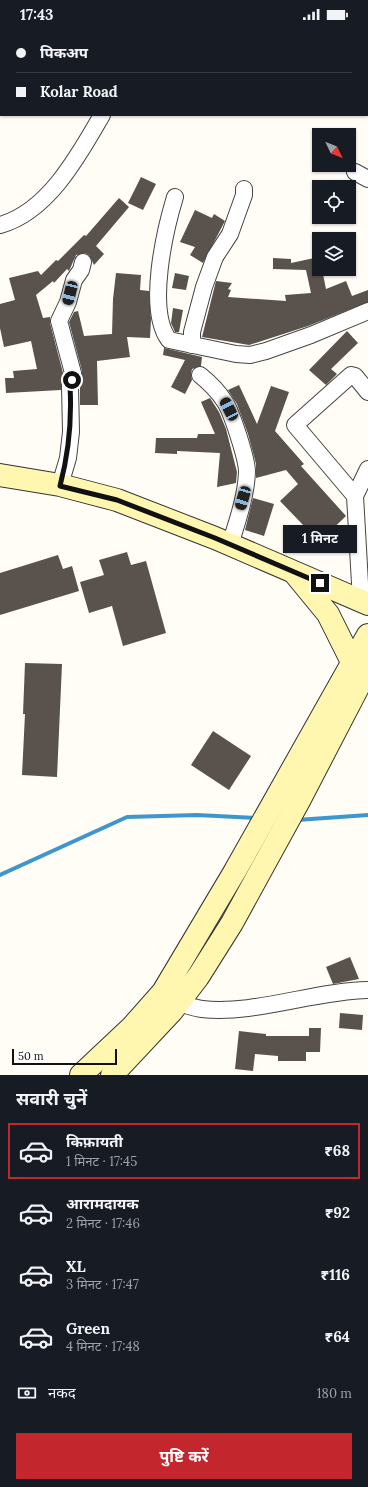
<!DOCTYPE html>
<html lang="hi">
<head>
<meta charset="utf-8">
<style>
	:root { --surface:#171b24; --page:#242831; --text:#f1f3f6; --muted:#9ea1a6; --line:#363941; --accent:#c4262e }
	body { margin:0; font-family:Lora,"Noto Sans Devanagari",serif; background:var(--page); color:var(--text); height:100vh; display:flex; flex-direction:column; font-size:15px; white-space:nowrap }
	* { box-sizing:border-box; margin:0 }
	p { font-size:13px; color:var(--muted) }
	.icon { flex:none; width:22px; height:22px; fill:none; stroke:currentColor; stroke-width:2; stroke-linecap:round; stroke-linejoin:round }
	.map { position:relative; height:1047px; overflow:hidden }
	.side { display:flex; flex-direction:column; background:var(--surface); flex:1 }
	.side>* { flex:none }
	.hud { position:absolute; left:0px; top:0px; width:368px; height:88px; box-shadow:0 1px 3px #0004; display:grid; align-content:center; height:88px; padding:0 16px; background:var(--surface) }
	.needle { width:26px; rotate:133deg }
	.buttons { position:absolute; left:312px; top:100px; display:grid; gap:8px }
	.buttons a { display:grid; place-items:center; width:44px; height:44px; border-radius:0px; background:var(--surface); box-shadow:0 1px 3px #0004; font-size:20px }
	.scale { position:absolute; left:12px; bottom:10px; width:105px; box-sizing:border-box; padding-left:4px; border:2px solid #111; border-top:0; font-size:11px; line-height:14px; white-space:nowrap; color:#111; -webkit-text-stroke:3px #fff; paint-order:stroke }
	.end { position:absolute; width:18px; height:18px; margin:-9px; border:5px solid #111; background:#fff; box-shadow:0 0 0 2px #fff }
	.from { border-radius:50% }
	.bubble { position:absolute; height:28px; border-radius:0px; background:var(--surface); box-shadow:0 1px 3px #0004; font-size:13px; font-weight:700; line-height:28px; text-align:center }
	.car { position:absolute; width:12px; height:24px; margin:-12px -6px; border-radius:5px; box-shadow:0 0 3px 1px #0007; background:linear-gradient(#222 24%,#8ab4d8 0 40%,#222 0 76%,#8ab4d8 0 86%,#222 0) }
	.hud b { display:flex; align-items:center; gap:14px; height:38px; font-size:15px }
	.hud b+b { border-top:1px solid var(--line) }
	.hud i { width:10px; height:10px; background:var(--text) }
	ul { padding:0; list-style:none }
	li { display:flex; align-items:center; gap:12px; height:56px; margin:0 8px 6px; padding:0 8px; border:2px solid transparent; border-radius:0px }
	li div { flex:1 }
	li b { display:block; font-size:15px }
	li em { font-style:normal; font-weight:700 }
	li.selected { border-color:var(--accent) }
	li>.icon { width:36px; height:36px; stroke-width:1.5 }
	h2 { padding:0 16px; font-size:18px; line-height:48px }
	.pay { display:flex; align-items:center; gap:10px; height:44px; padding:0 16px; font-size:15px }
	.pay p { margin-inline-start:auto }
	.action { display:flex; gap:8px; margin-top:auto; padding:8px 16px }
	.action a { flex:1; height:46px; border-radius:0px; background:var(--accent); color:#fff; font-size:16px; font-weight:700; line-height:46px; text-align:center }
	.status { display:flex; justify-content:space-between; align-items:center; height:28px; padding:0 20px; background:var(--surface); direction:ltr }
	.status svg { height:11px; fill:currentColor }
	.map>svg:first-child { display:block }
</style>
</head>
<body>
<div class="status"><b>17:43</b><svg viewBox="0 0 49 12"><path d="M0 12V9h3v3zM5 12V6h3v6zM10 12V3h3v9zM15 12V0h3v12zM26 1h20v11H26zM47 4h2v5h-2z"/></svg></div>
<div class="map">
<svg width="368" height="1047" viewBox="0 0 368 1047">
	<rect width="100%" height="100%" fill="#fffdf5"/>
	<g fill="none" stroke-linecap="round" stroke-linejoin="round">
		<!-- stream -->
		<g stroke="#3f96cf" stroke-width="4">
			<path d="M297,792l71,-5"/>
			<path d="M0,847l127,-58 70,-2 61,3"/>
		</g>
	</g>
	<!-- building -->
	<g fill="#5a524d">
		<path d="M141,149l15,7 -13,26 -15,-7z"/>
		<path d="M119,170l10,9 -33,39 8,8 -10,11 -5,-10 -4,-2 -9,2 -7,16 -2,-2 -13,14 -1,-2 -17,14 7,23 7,-1v6l13,50 -2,17 -55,3 -1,-15h9l-1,-7 24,-2 -6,-28 -27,6 -4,-19v-24l15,-4 -6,-22 29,-7 3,4 15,-15 2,1 26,-26 2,1z"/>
		<path d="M195,182l17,8 2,-4 11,7 -22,42 -13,-8 5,-8 -15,-5z"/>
		<path d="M319,229v12h3l4,20 20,-8 6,15 16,-6v12l-60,24 -59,19 -47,-8 14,-56 16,2 -4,6 3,1 -3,7 58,4 -1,-6 26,-2 -5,-23 -33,-1v-11l18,1v4z"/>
		<path d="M116,245l25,2 -1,15 9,1 2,29 -1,18 -23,-1 3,20 -33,4 1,44h-18v-18l2,-16 -13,-49 5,-10 4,-1 6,25 28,-2 1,-35z"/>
		<path d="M175,245l14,3 -3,14 -14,-2z"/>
		<path d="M173,280l10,2 -4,22h-4l-4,-9z"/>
		<path d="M347,303l11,12 -27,26 6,5 -11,11 -17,-15z"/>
		<path d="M164,320l38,9 -1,9 -9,3 -1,5 1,6 -7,14 -14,-7 14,-27 -22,-5z"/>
		<path d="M239,357l18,39 14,-38 18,6 -14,39 29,33 -3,2 45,50 -25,24 -14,-15 -2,2 -25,-26 18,-17 -12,-14 -30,8v-14l-8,-30 -11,-30 -9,-14z"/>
		<path d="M210,370l9,14 7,17 11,43 -1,11 -19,4 3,-34 -43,-2v3l-22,-1 1,-15h41l1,-4h17l-14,-32z"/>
		<path d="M253,470l21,6 -10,32 -19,-6z"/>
		<path d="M127,524l4,13 15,-4 20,72 -43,13 -11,-40 -23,7 -9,-31 24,-7 -5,-15z"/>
		<path d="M58,527l5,14 9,-3 7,25 -79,24v-42z"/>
		<path d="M25,635l37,1 -5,113 -35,-2 3,-61h-2z"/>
		<path d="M213,703l38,25 -22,34 -38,-25z"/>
		<path d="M350,929l9,22 -26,5 -7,-17z"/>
		<path d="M340,985l23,2 -1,15 -23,-2z"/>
		<path d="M309,1000h12l-1,24h-14v9h-28v-5l-23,-2 -2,17 -18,-2 4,-38 27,3v2h43z"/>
	</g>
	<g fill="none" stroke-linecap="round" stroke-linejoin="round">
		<!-- minor casing -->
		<g stroke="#444" stroke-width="18">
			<g id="minor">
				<path d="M175,0v1"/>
				<path d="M150,1v-1"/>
				<path d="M367,6h1"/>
				<path d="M355,144l13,7"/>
				<path d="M175,169c-10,33 -29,113 -6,143l67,14 14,1 16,-4 45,-16 57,-24"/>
				<path d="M0,197c48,-13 79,-70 102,-110"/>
				<path d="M192,317v-13l12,-45 11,-30 15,-23 14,-39v-6"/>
				<path d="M200,347c10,8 18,16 25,27 7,11 22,57 22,70 -1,25 -10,50 -17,73"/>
				<path d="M60,457l8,-27 3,-26 -1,-46 3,-13 -14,-52 9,-19 6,-22 7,-10 2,-8"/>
				<path d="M355,468l-60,-71 56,-50 4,1 13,16"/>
				<path d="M361,573l-6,-105 13,-27"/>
				<path d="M178,975c8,2 16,5 24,6 52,6 112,-18 166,-19"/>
			</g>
		</g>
		<!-- secondary casing -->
		<g stroke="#333" stroke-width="24">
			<g id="secondary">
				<path d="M0,447l60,10 57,15 98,38 153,66"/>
				<path d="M296,547l32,39 24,48"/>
				<path d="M81,1047l51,-48 31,-35 72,-121 133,-236"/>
				<path d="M112,1047l60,-64 26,-34 34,-54 68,-124 68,-131"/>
			</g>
		</g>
		<!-- minor -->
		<use href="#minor" stroke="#fff" stroke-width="16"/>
		<!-- secondary -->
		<use href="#secondary" stroke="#fff6b0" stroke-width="22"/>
	</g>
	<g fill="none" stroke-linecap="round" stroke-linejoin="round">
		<!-- route -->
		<path stroke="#111" stroke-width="5" d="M72,352l-2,6c2,35 -1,66 -10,100l57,14 98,38 105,45"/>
	</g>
</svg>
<div class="buttons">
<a><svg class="needle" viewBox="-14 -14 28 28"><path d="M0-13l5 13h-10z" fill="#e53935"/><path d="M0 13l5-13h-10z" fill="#9ea1a6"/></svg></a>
<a><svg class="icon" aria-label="locate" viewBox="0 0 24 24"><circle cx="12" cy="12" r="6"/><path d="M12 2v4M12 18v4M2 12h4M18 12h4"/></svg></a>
<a><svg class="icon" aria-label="layers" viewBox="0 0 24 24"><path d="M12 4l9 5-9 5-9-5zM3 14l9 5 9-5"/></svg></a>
</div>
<div class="scale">50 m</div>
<i class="end from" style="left:72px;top:352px"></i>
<i class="end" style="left:320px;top:555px"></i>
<div class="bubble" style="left:283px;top:497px;width:74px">1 मिनट</div>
<i class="car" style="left:70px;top:265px;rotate:194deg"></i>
<i class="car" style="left:229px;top:381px;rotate:333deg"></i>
<i class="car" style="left:243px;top:470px;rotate:196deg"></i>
<div class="hud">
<b><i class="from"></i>पिकअप</b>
<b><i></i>Kolar Road</b>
</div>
</div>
<section class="side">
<h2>सवारी चुनें</h2>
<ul>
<li class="selected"><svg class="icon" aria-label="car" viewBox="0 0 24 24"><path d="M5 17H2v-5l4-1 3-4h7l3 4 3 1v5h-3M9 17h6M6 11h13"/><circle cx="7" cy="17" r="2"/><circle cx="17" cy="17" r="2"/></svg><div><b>किफ़ायती</b><p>1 मिनट · 17:45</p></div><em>₹68</em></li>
<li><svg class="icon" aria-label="car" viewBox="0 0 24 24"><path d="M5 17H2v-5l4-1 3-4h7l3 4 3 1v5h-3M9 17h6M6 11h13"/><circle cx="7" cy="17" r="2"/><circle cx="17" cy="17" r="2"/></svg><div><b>आरामदायक</b><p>2 मिनट · 17:46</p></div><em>₹92</em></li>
<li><svg class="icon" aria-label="car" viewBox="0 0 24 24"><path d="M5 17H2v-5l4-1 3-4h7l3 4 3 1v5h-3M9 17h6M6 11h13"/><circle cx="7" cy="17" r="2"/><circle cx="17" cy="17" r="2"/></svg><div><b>XL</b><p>3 मिनट · 17:47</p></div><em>₹116</em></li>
<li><svg class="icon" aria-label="car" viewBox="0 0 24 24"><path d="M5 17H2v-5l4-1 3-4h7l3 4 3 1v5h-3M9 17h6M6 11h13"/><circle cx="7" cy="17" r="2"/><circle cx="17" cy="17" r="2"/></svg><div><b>Green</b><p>4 मिनट · 17:48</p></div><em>₹64</em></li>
</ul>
<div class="pay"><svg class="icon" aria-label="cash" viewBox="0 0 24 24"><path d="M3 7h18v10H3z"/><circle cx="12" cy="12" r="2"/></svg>नकद<p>180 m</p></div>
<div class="action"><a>पुष्टि करें</a></div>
</section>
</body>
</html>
